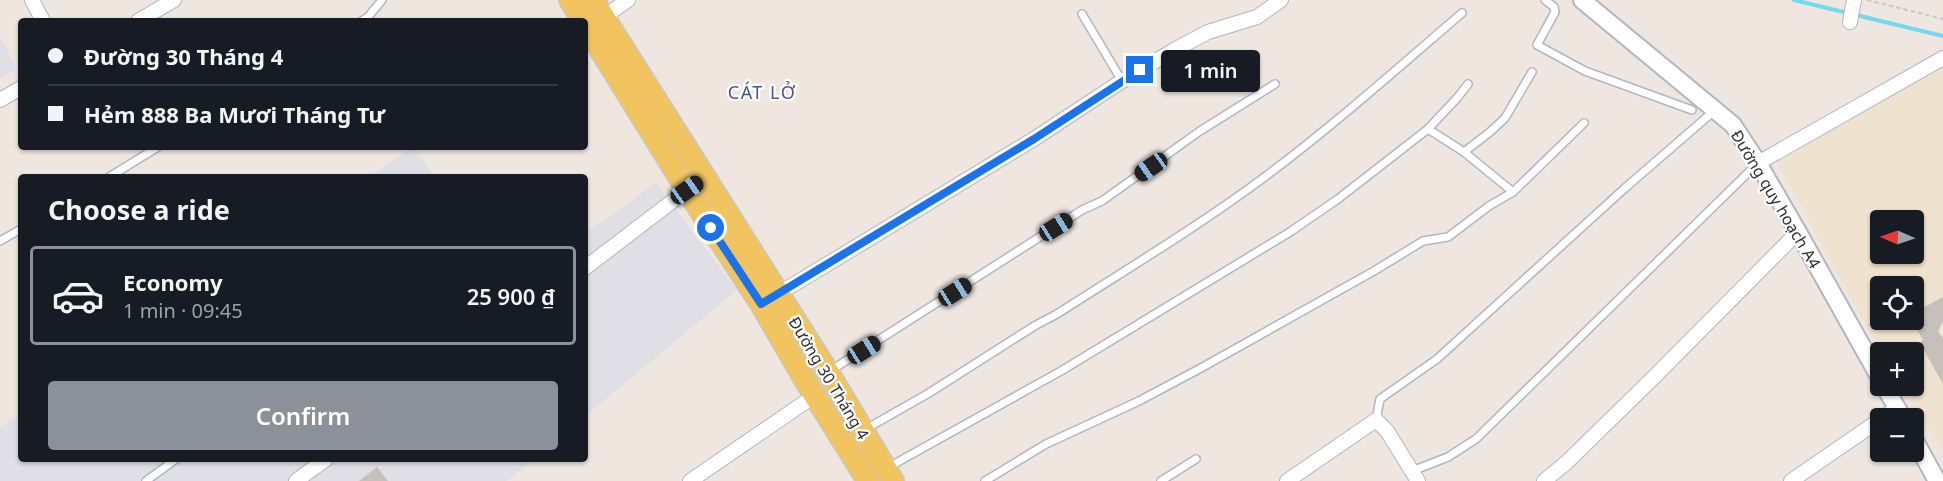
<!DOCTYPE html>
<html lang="en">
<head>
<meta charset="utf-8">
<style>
	:root { --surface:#171b24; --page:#242831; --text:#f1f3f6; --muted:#9ea1a6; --line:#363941; --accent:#8c9099 }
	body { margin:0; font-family:"Noto Sans",sans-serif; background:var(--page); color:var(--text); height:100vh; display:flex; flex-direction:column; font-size:22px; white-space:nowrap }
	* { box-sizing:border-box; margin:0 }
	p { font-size:20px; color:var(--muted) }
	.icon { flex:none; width:33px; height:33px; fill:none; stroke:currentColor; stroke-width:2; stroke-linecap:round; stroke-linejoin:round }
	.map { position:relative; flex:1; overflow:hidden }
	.panel { position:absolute; left:18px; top:174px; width:570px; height:288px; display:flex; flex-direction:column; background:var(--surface); border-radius:6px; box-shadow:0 2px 4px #0004 }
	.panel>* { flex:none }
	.guide { position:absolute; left:18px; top:18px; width:570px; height:132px; border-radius:6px; box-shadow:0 2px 4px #0004; display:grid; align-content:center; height:132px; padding:0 30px; background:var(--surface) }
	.needle { width:39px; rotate:272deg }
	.fabs { position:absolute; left:1870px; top:210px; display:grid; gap:12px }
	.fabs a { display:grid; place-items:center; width:54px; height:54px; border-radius:6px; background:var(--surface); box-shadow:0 2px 4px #0004; font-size:30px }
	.end { position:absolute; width:27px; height:27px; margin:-14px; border:8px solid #1a73e8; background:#fff; box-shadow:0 0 0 3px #fff }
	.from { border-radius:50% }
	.bubble { position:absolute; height:42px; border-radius:6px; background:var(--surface); box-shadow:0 2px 4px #0004; font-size:20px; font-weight:600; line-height:42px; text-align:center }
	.car { position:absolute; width:18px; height:36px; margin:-18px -9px; border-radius:8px; box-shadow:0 0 4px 2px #0007; background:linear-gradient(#222 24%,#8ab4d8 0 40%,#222 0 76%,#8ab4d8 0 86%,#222 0) }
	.guide b { display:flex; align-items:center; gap:21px; height:57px; font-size:22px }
	.guide b+b { border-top:2px solid var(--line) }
	.guide i { width:15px; height:15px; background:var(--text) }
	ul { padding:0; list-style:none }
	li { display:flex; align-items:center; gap:18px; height:99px; margin:0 12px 9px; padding:0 18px; border:3px solid transparent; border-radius:6px }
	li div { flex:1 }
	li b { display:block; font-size:22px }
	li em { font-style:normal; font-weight:600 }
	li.current { border-color:var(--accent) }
	li>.icon { width:54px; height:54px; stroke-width:1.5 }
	h2 { padding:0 30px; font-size:27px; line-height:72px }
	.cta { display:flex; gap:12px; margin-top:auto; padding:12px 30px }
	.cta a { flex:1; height:69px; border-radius:6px; background:var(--accent); color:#fff; font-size:24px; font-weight:600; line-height:69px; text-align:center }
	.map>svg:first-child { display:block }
</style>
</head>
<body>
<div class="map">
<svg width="1943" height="481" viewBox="0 0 1943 481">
	<rect width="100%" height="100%" fill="#eee6df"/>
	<!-- industrial -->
	<g fill="#e0dfe6">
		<path d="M0,36l17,33 -17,10z"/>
		<path d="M413,147h2l19,30h-65z"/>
		<path d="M656,183l81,107 -152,126v-182z"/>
		<path d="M21,413v46h512l-26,22h-507v-54z"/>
	</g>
	<!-- education -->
	<path fill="#efe2ce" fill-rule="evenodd" d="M1943,68v383l-40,-65h11v-34h-31l-22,-35 -86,-159zM1881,220h33v34h-33zM1881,286h33v34h-33z"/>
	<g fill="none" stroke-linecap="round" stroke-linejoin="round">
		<!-- stream -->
		<path stroke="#71d9f0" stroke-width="4" d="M1794,0l149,36"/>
	</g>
	<!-- building -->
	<g fill="#c6c0bb">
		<path d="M1943,297v24l-5,10 5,8v45l-23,-41 3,-3 -8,-14 6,-17z"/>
		<path d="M377,467l11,14h-29z"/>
	</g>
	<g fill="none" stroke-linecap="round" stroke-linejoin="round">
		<!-- service casing -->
		<g stroke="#b2b6c0" stroke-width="10">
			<g id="service">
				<path d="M1545,0l9,7 1,5 -18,33 48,26 107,39"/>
				<path d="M1082,14l40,67"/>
				<path d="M362,21l6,-4 14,-17"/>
				<path d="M1428,129l36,23 49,40"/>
				<path d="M1464,152l26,-20 15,-14 27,-46"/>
				<path d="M109,177l49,-30"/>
				<path d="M0,241l21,-12"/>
				<path d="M830,371l252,-161 20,-9 98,-70 75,-47"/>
				<path d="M1376,420l4,-21 57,-40 188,-171 89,-77"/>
				<path d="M864,430l65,-37 107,-68 21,-11c70,-45 142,-88 209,-138 68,-51 132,-108 196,-163"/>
				<path d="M887,468l174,-97 229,-139 48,-33 90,-70 30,-32 10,-13"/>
				<path d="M1412,471l36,-14 28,-18 281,-275"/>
				<path d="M146,481l30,-22"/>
				<path d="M985,481l61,-37 93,-43 62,-33 173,-97 49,-30 25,-4 41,-31 24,-14 71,-69"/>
				<path d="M1161,481l35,-22"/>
			</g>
		</g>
		<!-- minor casing -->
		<g stroke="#b2b6c0" stroke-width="16">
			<g id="minor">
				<path d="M32,0l11,21"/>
				<path d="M604,17l24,-17"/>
				<path d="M138,21l36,-21"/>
				<path d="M1850,22l4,-22"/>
				<path d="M0,100l21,-12"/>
				<path d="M1758,163l185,-105"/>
				<path d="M585,268l102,-78"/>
				<path d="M773,297l261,-158 88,-58 54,-32 32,-17 49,-15 24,-17"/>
				<path d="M296,481l30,-22"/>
				<path d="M690,481l124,-85"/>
				<path d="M1287,481l89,-61 11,11 31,50"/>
				<path d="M1544,481l22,-18 87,-85 145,-146"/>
				<path d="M1791,481l106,-73"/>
			</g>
		</g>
		<!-- tertiary casing -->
		<g stroke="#b2b6c0" stroke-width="20">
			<g id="tertiary">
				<path d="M1582,0l151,125 25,38 40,69 83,148"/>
				<path d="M1884,386l19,32"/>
				<path d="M1914,439l23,42"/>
			</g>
		</g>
		<!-- primary casing -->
		<g stroke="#c8c8c8" stroke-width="24">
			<g id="primary">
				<path d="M570,0l13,21"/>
				<path d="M593,0l235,372 65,109"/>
				<path d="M585,25l102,165 74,114 47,81 60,96"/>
			</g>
		</g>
		<!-- path -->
		<path stroke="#c8c8c8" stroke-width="2" stroke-dasharray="4.5 3" stroke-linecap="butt" d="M1867,0l76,19"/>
		<!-- service -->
		<use href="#service" stroke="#fff" stroke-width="7"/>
		<!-- minor -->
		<use href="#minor" stroke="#fff" stroke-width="14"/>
		<!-- tertiary -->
		<use href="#tertiary" stroke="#fff" stroke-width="16"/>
		<!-- primary -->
		<use href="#primary" stroke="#f2c45f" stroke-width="21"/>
	</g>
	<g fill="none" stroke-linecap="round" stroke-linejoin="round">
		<!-- route -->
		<path stroke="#1a73e8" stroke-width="8" d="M711,228l50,76 273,-165 106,-69"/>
	</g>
	<g text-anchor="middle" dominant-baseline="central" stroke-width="4.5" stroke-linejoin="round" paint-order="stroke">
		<!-- street labels -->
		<g font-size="16" fill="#2c2c2c" stroke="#fff">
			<text transform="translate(1776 199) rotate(59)">Đường quy hoạch A4</text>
			<text transform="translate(829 378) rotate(59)">Đường 30 Tháng 4</text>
		</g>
		<!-- neighbourhood labels -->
		<g font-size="18" letter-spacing="1.5" fill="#4b587e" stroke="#fff">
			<text x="762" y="92">CÁT LỞ</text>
		</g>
	</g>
</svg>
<div class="fabs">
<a><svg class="needle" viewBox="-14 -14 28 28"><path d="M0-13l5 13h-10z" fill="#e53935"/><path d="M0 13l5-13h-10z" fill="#9ea1a6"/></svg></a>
<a><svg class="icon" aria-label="locate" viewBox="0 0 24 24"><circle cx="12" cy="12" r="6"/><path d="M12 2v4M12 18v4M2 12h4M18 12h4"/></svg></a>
<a>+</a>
<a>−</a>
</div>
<i class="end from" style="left:711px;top:228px"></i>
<i class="end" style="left:1140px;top:70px"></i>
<div class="bubble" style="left:1161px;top:50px;width:99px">1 min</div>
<i class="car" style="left:1151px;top:167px;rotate:235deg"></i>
<i class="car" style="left:687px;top:190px;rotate:55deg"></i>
<i class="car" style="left:1056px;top:227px;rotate:58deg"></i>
<i class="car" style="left:955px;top:292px;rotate:58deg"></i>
<i class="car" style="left:864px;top:350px;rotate:58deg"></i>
<div class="guide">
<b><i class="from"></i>Đường 30 Tháng 4</b>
<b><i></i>Hẻm 888 Ba Mươi Tháng Tư</b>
</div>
<section class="panel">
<h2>Choose a ride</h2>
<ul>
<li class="current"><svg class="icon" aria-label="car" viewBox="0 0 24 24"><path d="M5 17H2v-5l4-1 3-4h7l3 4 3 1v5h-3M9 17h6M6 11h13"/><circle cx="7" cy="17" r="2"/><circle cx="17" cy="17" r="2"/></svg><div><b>Economy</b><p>1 min · 09:45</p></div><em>25 900 ₫</em></li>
</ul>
<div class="cta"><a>Confirm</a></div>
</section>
</div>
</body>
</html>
